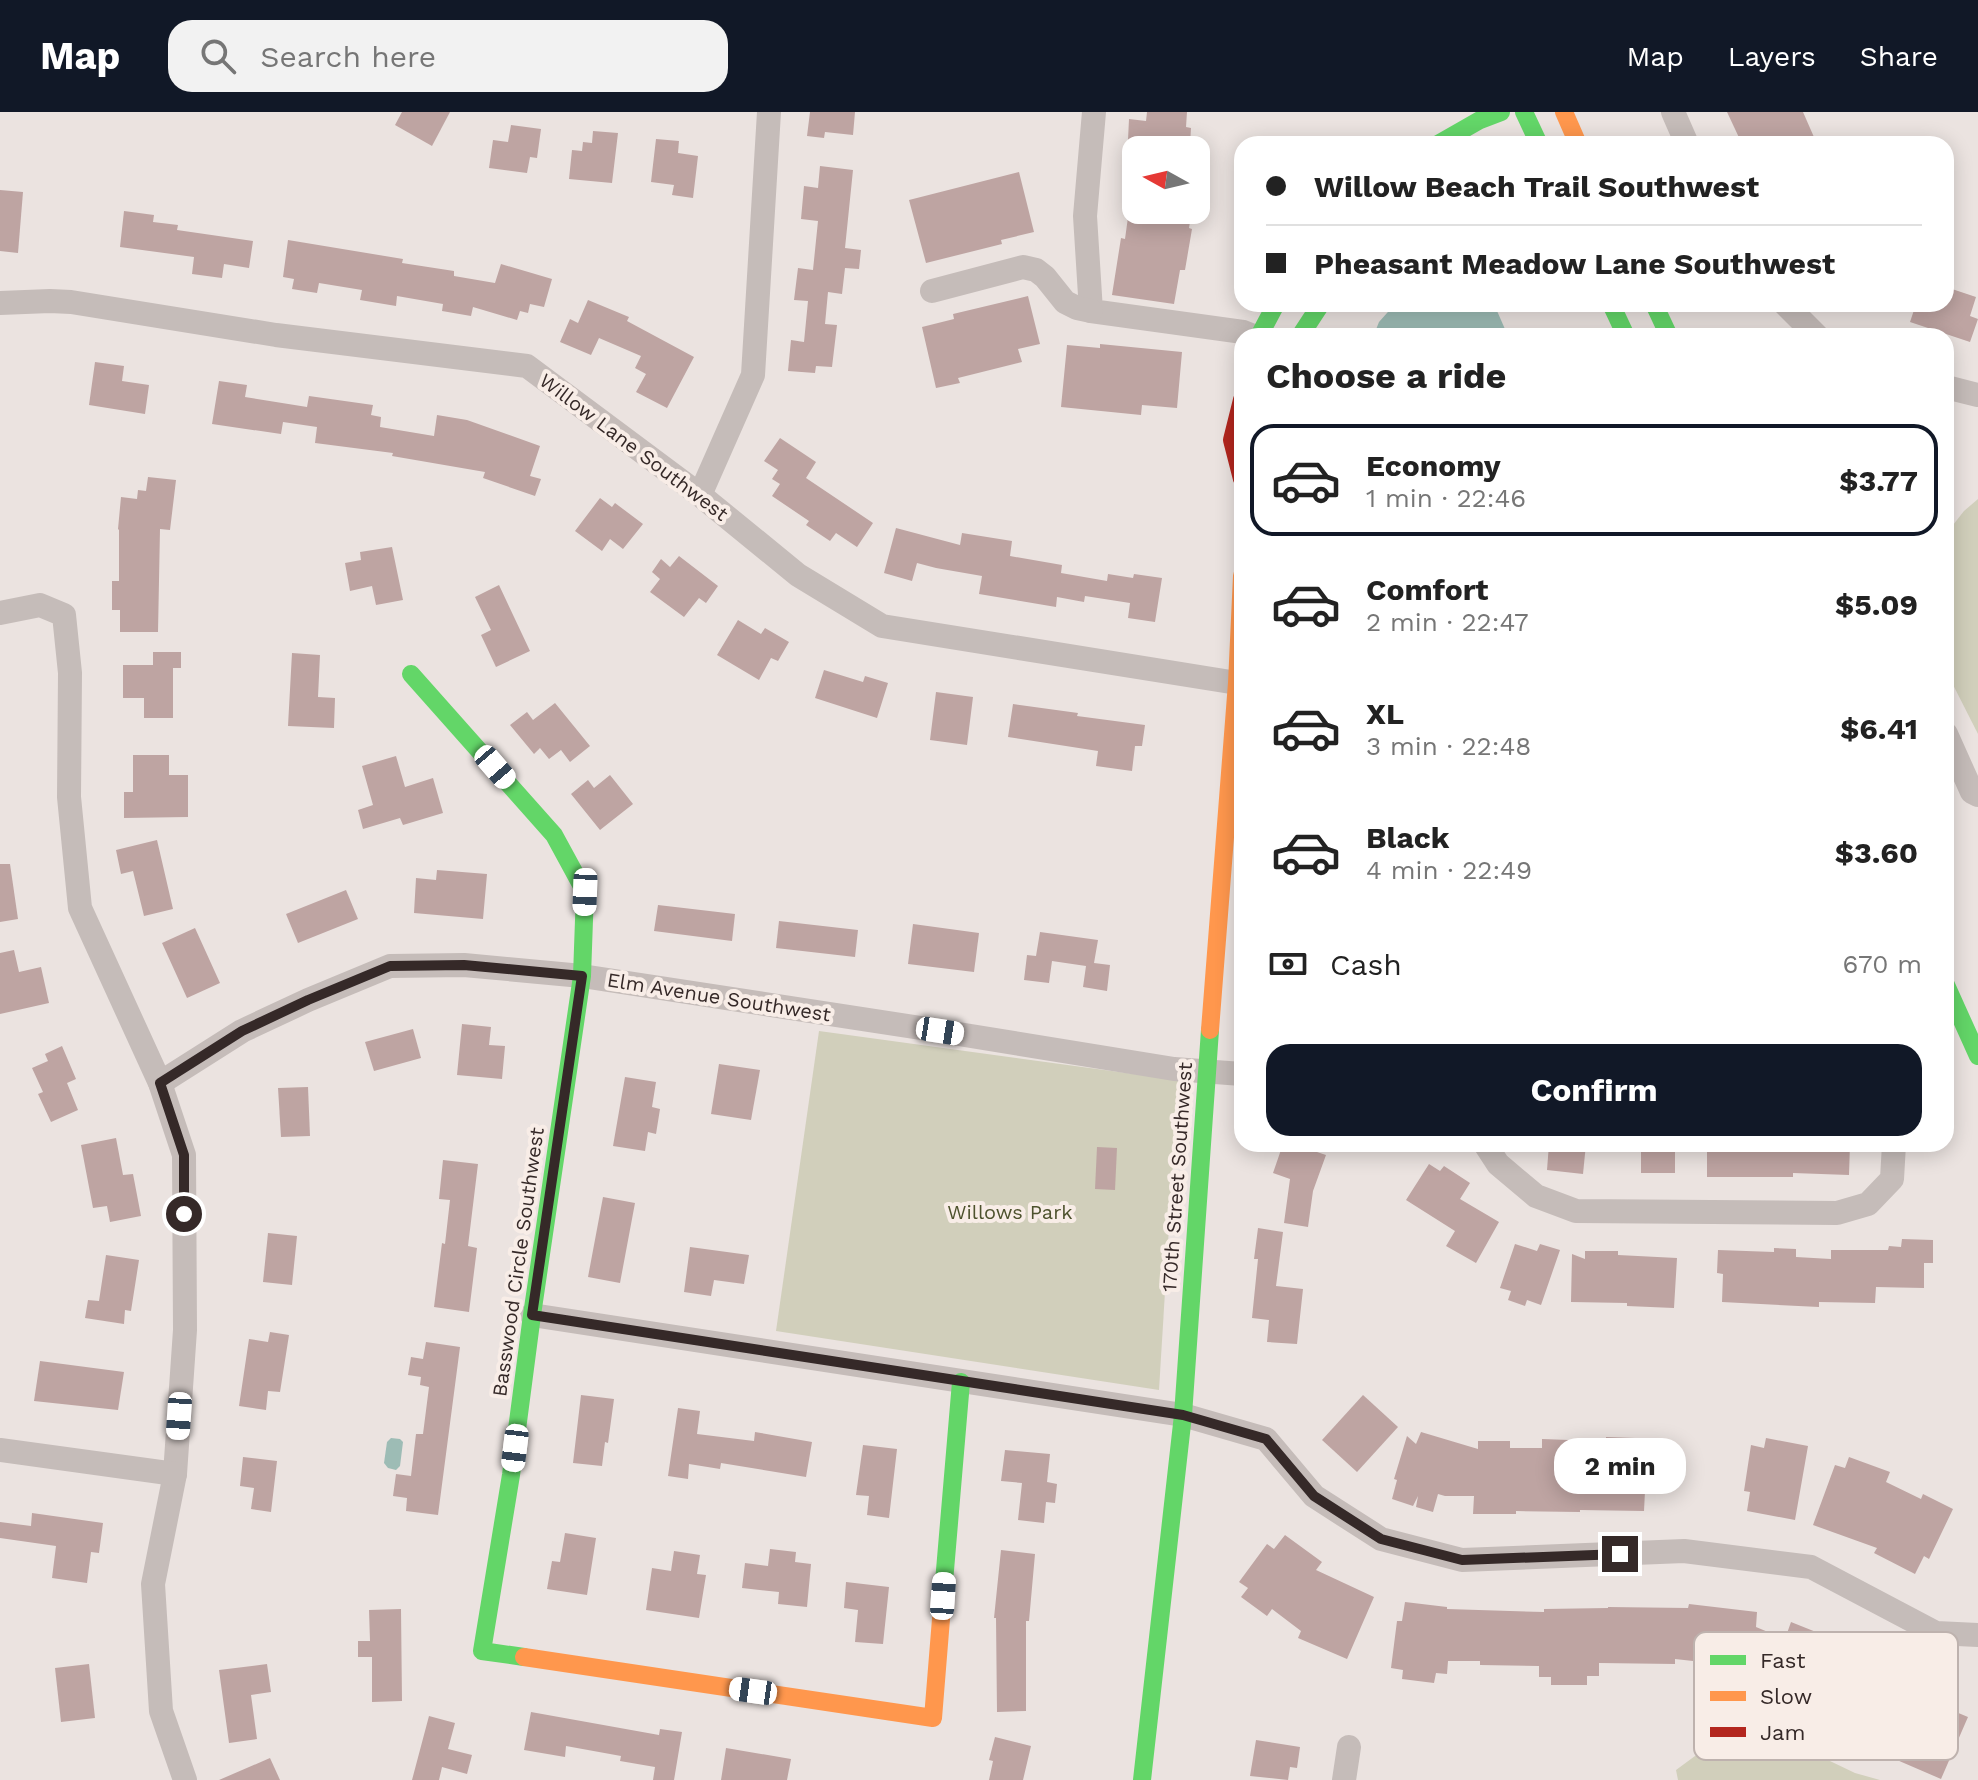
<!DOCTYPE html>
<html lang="en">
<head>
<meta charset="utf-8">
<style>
	:root { --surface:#fff; --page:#f2f2f2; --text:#222; --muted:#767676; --line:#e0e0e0; --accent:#111827 }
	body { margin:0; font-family:"Work Sans",sans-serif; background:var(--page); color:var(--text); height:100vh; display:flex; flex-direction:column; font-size:30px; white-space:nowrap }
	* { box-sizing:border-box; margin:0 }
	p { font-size:26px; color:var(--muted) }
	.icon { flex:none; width:44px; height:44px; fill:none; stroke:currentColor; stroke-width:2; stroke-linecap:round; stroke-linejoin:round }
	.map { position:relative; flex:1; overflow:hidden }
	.drawer { position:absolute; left:1234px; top:216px; width:720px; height:824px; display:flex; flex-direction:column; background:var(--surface); border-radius:24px; box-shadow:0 4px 20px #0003 }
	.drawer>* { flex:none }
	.hud { position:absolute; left:1234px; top:24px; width:720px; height:176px; border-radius:24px; box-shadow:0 4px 20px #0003; display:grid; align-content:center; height:176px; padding:0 32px; background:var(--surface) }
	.needle { width:52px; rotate:278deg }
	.tools { position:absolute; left:1122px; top:24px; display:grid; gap:16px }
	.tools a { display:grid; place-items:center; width:88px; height:88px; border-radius:16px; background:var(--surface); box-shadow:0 4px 20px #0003; font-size:40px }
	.end { position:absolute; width:36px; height:36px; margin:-18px; border:10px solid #352928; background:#fff; box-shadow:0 0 0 4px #fff }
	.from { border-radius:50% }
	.bubble { position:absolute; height:56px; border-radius:24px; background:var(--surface); box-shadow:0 4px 20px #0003; font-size:26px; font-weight:700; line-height:56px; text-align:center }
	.car { position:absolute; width:24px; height:48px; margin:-24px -12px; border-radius:10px; box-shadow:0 0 6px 2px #0007; background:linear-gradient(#fff 24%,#345 0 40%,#fff 0 76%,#345 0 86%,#fff 0) }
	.hud b { display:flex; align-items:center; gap:28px; height:76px; font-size:30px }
	.hud b+b { border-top:2px solid var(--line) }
	.hud i { width:20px; height:20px; background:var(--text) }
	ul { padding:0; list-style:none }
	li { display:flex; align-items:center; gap:24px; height:112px; margin:0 16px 12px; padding:0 16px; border:4px solid transparent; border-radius:24px }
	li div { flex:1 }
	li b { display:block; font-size:30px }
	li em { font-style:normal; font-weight:700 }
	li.selected { border-color:var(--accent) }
	li>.icon { width:72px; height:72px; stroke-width:1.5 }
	h2 { padding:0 32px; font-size:36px; line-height:96px }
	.pay { display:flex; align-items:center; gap:20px; height:88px; padding:0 32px; font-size:30px }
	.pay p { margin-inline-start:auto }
	.cta { display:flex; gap:16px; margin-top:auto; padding:16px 32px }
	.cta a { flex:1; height:92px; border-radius:24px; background:var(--accent); color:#fff; font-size:32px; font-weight:700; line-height:92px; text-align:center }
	header { display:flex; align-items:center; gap:48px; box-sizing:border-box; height:112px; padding:0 40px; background:var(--accent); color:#fff }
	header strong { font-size:38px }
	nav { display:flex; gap:44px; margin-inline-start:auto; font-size:28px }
	.search { width:560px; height:72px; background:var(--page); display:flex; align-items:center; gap:20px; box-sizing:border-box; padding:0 28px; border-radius:24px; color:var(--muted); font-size:30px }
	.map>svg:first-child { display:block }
</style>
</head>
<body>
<header>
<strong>Map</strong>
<div class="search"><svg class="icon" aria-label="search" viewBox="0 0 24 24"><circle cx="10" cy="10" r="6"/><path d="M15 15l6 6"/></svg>Search here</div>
<nav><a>Map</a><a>Layers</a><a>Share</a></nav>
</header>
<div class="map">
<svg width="1978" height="1668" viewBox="0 0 1978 1668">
	<rect width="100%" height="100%" fill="#ebe3e0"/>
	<!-- green -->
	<g fill="#d1cfbb">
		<path d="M1978,387v235l-32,-63v-137l18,-23z"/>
		<path d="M819,919l359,49 -19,310 -383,-59z"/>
		<path d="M1784,1627l71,34 25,7h-202l-2,-10 38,-28z"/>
	</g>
	<!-- water -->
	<g fill="#9dbcb5">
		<path d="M1395,192h99l14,32h-140l7,-4 4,-10z"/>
		<path d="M391,1326l9,1 3,3 -3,24 -4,4 -8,-2 -4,-5 3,-21z"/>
	</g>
	<!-- building -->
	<g fill="#bea4a2">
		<path d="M402,0h48l-18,34 -37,-21z"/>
		<path d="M810,0h45l-2,23 -28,-3 -1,6 -17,-2z"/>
		<path d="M1147,0h40l-1,15 5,1 -1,17 -62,-5 1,-21 17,2z"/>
		<path d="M1727,0h76l14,32h-75z"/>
		<path d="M511,13l30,4 -4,29 -7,-1 -3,16 -38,-5 4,-28 15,2z"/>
		<path d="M593,19l25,2 -6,50 -43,-4 3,-29 10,1 1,-9 9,1z"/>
		<path d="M656,27l23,2 -1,12 20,3 -5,42 -21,-3 2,-10 -23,-3z"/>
		<path d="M820,54l33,4 -8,78 16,2 -2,19 -14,-1 -3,26 -14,-2 -3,32 12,1 -5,42 -16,-1 -1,7 -27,-2 3,-31 13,2 4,-41 -14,-1 4,-32 15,2 5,-49 -17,-2 3,-33 14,2z"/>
		<path d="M1019,60l15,60 -33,8 1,4 -76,19 -17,-63z"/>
		<path d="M0,78l23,2 -5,61 -18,-2z"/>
		<path d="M1129,98h63l-3,18 3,1 -7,41h-5l-6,34 -62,-9 9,-57 4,1z"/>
		<path d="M124,99l30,4 -1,7 25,3 -1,5 76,11 -4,27 -25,-4 -2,14 -30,-4 2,-17 -74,-10z"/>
		<path d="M288,128l115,19 -1,4 52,8v5l41,7 6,-19 51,15 -8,28 -14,-3 -2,9 -8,-2 -3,9 -44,-13 -2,9 -29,-5 1,-7 -46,-8 -1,10 -36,-6 2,-10 -43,-7 -2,10 -25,-4 2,-10 -11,-2z"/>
		<path d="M1946,175l30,10 -6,19 8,3 -8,23 -60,-20 6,-18h30z"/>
		<path d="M1028,184l12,48 -22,5 4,13 -64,16 2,5 -24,5 -14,-61 32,-8 -1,-5z"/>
		<path d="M588,188l41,17 -2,4 67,36 -27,51 -31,-16 10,-18 -11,-6 6,-12 -42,-18 -8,17 -31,-13 10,-23 8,4z"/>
		<path d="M1100,232l82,8 -5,56 -35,-3 -1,10 -80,-8 6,-62 33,3z"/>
		<path d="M95,250l29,4 -2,15 27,4 -4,29 -56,-9z"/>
		<path d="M219,269l28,4 -2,12 62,10 2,-11 64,9 -2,10 10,2 -1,10 54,9 3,-21 30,5 73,26 -10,30 11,3 -6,17 -52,-18 2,-6 -93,-16 1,-3 -78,-10 2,-16 -34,-5 -2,12 -69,-10z"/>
		<path d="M780,326l36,24 -10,16 67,45 -16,24 -21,-14 -6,8 -24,-16 3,-4 -37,-25 8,-12 -8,-5 6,-9 -14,-9z"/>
		<path d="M148,365l28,3 -6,50 -10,-1 -2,103h-38v-22h-8v-29h7v-51l-1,-1 3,-32 16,2 1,-9 8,1z"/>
		<path d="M600,386l12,9 3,-4 28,21 -20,25 -13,-10 -8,12 -27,-20z"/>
		<path d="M896,416l64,17 2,-12 50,8 -2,15 52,9 -1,8 46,8 1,-7 25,4 1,-4 28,4 -7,44 -27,-4 2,-15 -45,-7 -1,6 -27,-5 -1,10 -77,-13 3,-18 -46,-8 -19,-5 -5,18 -28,-8z"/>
		<path d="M392,435l11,53 -27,5 -4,-19 -22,5 -5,-28 16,-3 -1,-8z"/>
		<path d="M679,444l39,30 -12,17 -7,-5 -15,19 -34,-25 10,-13 -8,-7 9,-13 9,8z"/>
		<path d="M499,473l31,66 -34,16 -15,-32 10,-5 -16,-33z"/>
		<path d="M738,508l23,14 4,-6 24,14 -11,19 -7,-3 -12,22 -42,-25z"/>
		<path d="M153,540h28v16h-8v50h-29v-20h-21v-33h30z"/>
		<path d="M292,541l28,2 -2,42 17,1 -1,30 -46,-2z"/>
		<path d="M824,558l39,12 2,-6 23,7 -11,35 -62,-20z"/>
		<path d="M936,580l37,5 -6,48 -37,-5z"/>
		<path d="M555,591l35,43 -20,16 -9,-12 -12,9 -9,-11 -6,6 -24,-29 17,-13 6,8z"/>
		<path d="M1013,592l65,9 -1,3 68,9 -3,21h-7l-3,25 -36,-5 2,-15 -90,-14z"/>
		<path d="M133,643h36v20h19v42l-64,1v-26h9z"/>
		<path d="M396,644l9,31 28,-9 10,35 -40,12 -3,-7 -37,11 -5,-19 15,-5 -11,-39z"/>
		<path d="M610,663l23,29 -33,26 -29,-36 17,-14 6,8z"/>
		<path d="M157,728l16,69 -29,7 -11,-45 -12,3 -5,-24z"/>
		<path d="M0,752h10l8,55 -18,3z"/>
		<path d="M437,758l50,4 -4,45 -69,-6 2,-35 20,2z"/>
		<path d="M346,778l12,29 -60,24 -12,-29z"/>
		<path d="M658,793l77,9 -3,27 -78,-10z"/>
		<path d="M779,809l79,9 -3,27 -79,-9z"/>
		<path d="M913,812l66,9 -5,39 -66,-8z"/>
		<path d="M195,816l25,55 -33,15 -25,-55z"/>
		<path d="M1040,820l58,8 -4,23 16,2 -3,26 -24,-4 3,-21 -34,-5 -3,22 -25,-3 3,-25 9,1z"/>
		<path d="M14,838l5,22 22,-5 8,36 -49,11v-61z"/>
		<path d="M462,912l29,3 -2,18 16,1 -3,33 -45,-4z"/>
		<path d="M413,917l8,29 -47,13 -9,-29z"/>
		<path d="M62,934l14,33 -9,4 11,27 -27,12 -13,-28 5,-2 -11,-24 16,-7 -3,-7z"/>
		<path d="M719,952l41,6 -9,50 -40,-6z"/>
		<path d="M625,965l31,5 -4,25 8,2 -4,25 -8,-2 -3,19 -32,-5z"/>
		<path d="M308,975l2,49 -29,1 -3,-49z"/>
		<path d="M116,1026l7,37 10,-1 8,42 -31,6 -3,-16 -14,2 -12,-63z"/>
		<path d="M1283,1032h24l-2,4 21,7 -13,36 -5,36 -24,-4 6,-44 -17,-6z"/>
		<path d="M1549,1032h37l-3,30 -36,-4z"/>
		<path d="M1641,1032h29v2h5v27h-34z"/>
		<path d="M1707,1032h143l-1,31 -56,-2v4h-86z"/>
		<path d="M1097,1035l20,1 -2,42 -20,-1z"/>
		<path d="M443,1048l35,4 -10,82 9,2 -8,64 -35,-5 8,-64 3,1 5,-44 -11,-1z"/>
		<path d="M1429,1052l11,7 4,-5 26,17 -10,16 39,23 -23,41 -30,-17 9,-15 -49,-31z"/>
		<path d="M603,1085l32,6 -15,80 -32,-6z"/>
		<path d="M1258,1116l25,4 -7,54 27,3 -6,55 -30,-2 2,-22 -17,-2 6,-59h-4z"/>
		<path d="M268,1121l29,3 -5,49 -29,-3z"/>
		<path d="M1902,1127l31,1v23h-9v25l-48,-1 -1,16 -56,-1v5l-97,-5 1,-28 -6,-1 1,-23 56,2v-4l22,1v8l35,2v-9h57l1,-4 12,1z"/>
		<path d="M1515,1132l22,7 3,-7 20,6 -19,55 -14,-5 -2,6 -17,-6 3,-9 -11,-3z"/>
		<path d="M690,1135l59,8 -5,29 -30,-4 -3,16 -27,-4z"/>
		<path d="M1585,1139h33v4l59,3 -3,50 -47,-2v-3l-56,-1 1,-48 13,5z"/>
		<path d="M106,1143l33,5 -8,51 -6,-1 -1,14 -39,-6 3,-18 11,1z"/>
		<path d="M270,1220l19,3 -9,57 -12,-1 -2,19 -27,-4 10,-67 19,3z"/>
		<path d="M426,1230l34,5 -22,168 -32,-4 1,-13 -14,-2 3,-22 15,2 5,-42h7l6,-47 -9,-2 1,-8 -13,-2 3,-18 12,2z"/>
		<path d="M40,1249l84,11 -6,38 -84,-9z"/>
		<path d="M581,1283l33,4 -6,44 -3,-1 -3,24 -29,-3z"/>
		<path d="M1363,1283l35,32 -41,45 -35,-32z"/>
		<path d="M678,1296l22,3 -3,23 57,7 1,-9 57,10 -6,35 -85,-14 -1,6 -31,-5 -1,15 -20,-3z"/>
		<path d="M1421,1320l57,17v-8h32v7h32v-9l27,1v6l37,1v-10l29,1 -1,16h15v37h-4l-1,20 -64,-1v2l-64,-1v3h-43l1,-18h-29l-7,-2 -5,18 -17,-5 2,-11 -5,10 -21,-7 5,-19 -3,-1 13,-43 9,8z"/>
		<path d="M1766,1326l42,8 -13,74 -48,-9 3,-19 -6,-1 7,-46 13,3z"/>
		<path d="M863,1333l34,4 -8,69 -22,-3 2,-19 -13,-1z"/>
		<path d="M1005,1338l45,4 -3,28 10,2 -2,19 -9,-1 -2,21 -26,-3 4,-37 -21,-2z"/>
		<path d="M243,1345l34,4 -6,51 -20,-3 3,-21 -14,-2z"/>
		<path d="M1849,1345l41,15 -4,10 35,17 2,-5 30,15 -24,50 -5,-3 -9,18 -41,-21 3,-5 -64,-23 22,-60 10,3z"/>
		<path d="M32,1401l71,10 -4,30 -8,-1 -4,31 -35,-5 4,-32 -56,-8v-16l31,4z"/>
		<path d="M565,1421l31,5 -9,57 -40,-6 5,-28 8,1z"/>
		<path d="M1285,1423l37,27 -6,8 58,27 -27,62 -49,-21 3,-7 -29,-22 -5,7 -26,-19 7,-9 -9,-6 28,-38 7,5z"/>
		<path d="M770,1437l26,3 -1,10 16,2 -4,43 -29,-3 1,-12 -37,-4 3,-25 23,3z"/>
		<path d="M1001,1438l34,4 -6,67h-3v90l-29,1 -1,-94h-2z"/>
		<path d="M674,1439l26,4 -3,19 9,1 -7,43 -53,-8 6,-42 19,3z"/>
		<path d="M846,1470l43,5 -6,57 -28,-2 3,-32 -14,-2z"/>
		<path d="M1405,1490l42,5v2l97,3v-3l64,-1v-1l80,1 1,-4 68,8 -1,15 29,12 6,-17 45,18 -8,18 28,15 8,-16 37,20 -5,10 72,30 -27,62 -51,-22 1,-3 -69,-36 1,-3 -55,-22 4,-8 -11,-4 2,-5 -35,-4 1,-7 -54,-6v5l-76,-1v13h-12v9h-36v-8h-12v-11l-59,-1v-4h-32l-1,13 -11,-1 -2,10 -32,-4 1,-9 -12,-2 6,-47h5z"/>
		<path d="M401,1497l1,92 -30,1v-45h-14v-16h12l-1,-31z"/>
		<path d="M89,1552l6,54 -34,4 -6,-54z"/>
		<path d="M267,1552l4,28 -20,3 6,44 -28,4 -10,-73z"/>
		<path d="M531,1600l128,23 1,-6 22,3 -8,48h-21l2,-13 -35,-6 1,-5 -55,-10 -1,11 -41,-7z"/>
		<path d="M429,1604l26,7 -7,26 24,6 -5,19 -25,-7 -3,13h-27z"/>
		<path d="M995,1625l36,9 -8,34h-34l4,-19 -4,-1z"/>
		<path d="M1256,1628l44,7 -3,21 -7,-1 -2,13 -38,-4z"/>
		<path d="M726,1636l65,11 -4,21h-66z"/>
		<path d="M270,1646l10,22h-61z"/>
	</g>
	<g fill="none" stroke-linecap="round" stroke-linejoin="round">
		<!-- street -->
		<g stroke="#c5bcb9" stroke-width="24">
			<path d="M1094,0l-9,104 6,95 152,21 10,4"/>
			<path d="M1673,0l14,32"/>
			<path d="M932,179l91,-24 13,3 9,7 20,25 12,6 14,3"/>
			<path d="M0,191l50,-2 21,1 205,33 251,31 173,129 98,80 84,51 355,57"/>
			<path d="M1785,192l32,32"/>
			<path d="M1946,275l32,8"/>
			<path d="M700,383l53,-120 16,-263"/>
			<path d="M0,501l40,-8 24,10 6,58 -1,124 11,111 80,175 24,72 1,175 -10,144 -22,110 8,127 24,69"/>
			<path d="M1946,622l26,58 6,3"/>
			<path d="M160,971l82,-52 66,-31 82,-34 74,-1 118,11 358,55 234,38 68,5"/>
			<path d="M1485,1032l13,20 38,32 40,15 261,2 31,-9 24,-25 2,-35"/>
			<path d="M532,1203l651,100 83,24 48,57 67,43 81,21 222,-9 127,16 125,66 42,2"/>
			<path d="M0,1338l175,24"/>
			<path d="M1344,1668l5,-33"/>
		</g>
		<!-- fast -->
		<g stroke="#63d668" stroke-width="18">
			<path d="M1524,0l15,32"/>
			<path d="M1438,32l42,-24 21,-8"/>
			<path d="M1611,192l15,32"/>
			<path d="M1654,192l15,32"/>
			<path d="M1259,224l17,-32"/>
			<path d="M1300,224l21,-32"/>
			<path d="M411,562l143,161 31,57 -3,84 -50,339 -21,160 -29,176 42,6"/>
			<path d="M1946,873l32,71"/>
			<path d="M944,1470l17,-200"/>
			<path d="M1142,1668l41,-365 27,-385"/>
		</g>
		<!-- slow -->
		<g stroke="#ff974d" stroke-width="18">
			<path d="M1564,0l14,32"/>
			<path d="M1210,918l27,-347 5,-107"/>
			<path d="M524,1545l409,61 11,-136"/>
		</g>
		<!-- jam -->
		<path stroke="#b3261e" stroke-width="18" d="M1242,288l-10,40 10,39"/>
	</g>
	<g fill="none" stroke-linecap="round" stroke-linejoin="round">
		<!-- route -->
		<path stroke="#352928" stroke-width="10" d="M184,1102v-59l-24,-72 82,-52 66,-31 82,-34 74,-1 118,11 -50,339 651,100 83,24 48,57 67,43 81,21 158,-6"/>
	</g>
	<g text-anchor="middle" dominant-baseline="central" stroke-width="8" stroke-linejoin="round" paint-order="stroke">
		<!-- street labels -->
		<g font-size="20" fill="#352928" stroke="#f8ede7">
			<text transform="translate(634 335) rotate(37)">Willow Lane Southwest</text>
			<text transform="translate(719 885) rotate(9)">Elm Avenue Southwest</text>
			<text transform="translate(1177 1065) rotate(-86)">170th Street Southwest</text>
			<text transform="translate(518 1150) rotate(-82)">Basswood Circle Southwest</text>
		</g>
		<!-- park labels -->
		<g font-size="20" fill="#4d522d" stroke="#f8ede7">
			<text x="1010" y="1100">Willows Park</text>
		</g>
	</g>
	<!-- legend -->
	<rect x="1694" y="1520" width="264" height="128" rx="12" fill="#f8ede7" stroke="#beb2ae" stroke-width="2"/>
	<rect x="1710" y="1543" width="36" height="10" fill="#63d668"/>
	<rect x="1710" y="1579" width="36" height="10" fill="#ff974d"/>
	<rect x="1710" y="1615" width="36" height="10" fill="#b3261e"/>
	<g font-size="22" fill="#352928">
		<text x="1760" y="1556">Fast</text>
		<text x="1760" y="1592">Slow</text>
		<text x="1760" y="1628">Jam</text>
	</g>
</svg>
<div class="tools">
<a><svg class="needle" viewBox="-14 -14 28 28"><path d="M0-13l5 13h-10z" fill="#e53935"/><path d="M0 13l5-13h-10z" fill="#767676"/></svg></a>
</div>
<i class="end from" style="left:184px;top:1102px"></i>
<i class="end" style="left:1620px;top:1442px"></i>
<div class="bubble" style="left:1554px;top:1326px;width:132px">2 min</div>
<i class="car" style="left:495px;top:655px;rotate:139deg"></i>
<i class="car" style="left:585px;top:780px;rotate:182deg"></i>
<i class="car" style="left:940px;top:919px;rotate:99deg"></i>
<i class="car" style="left:179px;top:1304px;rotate:184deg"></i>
<i class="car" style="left:515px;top:1336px;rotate:187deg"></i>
<i class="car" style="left:943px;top:1484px;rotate:4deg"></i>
<i class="car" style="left:753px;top:1579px;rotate:278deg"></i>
<div class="hud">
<b><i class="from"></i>Willow Beach Trail Southwest</b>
<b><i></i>Pheasant Meadow Lane Southwest</b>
</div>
<section class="drawer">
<h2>Choose a ride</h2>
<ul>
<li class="selected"><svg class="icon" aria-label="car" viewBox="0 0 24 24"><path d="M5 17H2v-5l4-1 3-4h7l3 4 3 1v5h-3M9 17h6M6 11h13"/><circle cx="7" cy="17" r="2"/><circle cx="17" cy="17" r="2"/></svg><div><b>Economy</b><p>1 min · 22:46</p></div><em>$3.77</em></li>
<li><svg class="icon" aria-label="car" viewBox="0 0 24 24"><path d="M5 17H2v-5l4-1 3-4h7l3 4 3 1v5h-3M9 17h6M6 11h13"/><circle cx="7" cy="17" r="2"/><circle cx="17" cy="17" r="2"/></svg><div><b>Comfort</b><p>2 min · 22:47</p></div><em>$5.09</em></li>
<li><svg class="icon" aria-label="car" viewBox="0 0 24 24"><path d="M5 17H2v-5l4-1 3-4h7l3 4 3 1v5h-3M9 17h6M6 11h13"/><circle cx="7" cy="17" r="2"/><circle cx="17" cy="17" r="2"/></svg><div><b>XL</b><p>3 min · 22:48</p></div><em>$6.41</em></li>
<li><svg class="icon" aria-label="car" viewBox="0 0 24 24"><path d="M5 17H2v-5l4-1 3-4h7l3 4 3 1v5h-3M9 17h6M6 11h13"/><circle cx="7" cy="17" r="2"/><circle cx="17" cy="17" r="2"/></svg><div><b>Black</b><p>4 min · 22:49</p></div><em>$3.60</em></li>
</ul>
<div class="pay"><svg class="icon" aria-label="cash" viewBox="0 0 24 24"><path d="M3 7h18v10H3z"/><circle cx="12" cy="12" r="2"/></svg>Cash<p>670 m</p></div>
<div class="cta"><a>Confirm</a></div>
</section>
</div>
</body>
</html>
